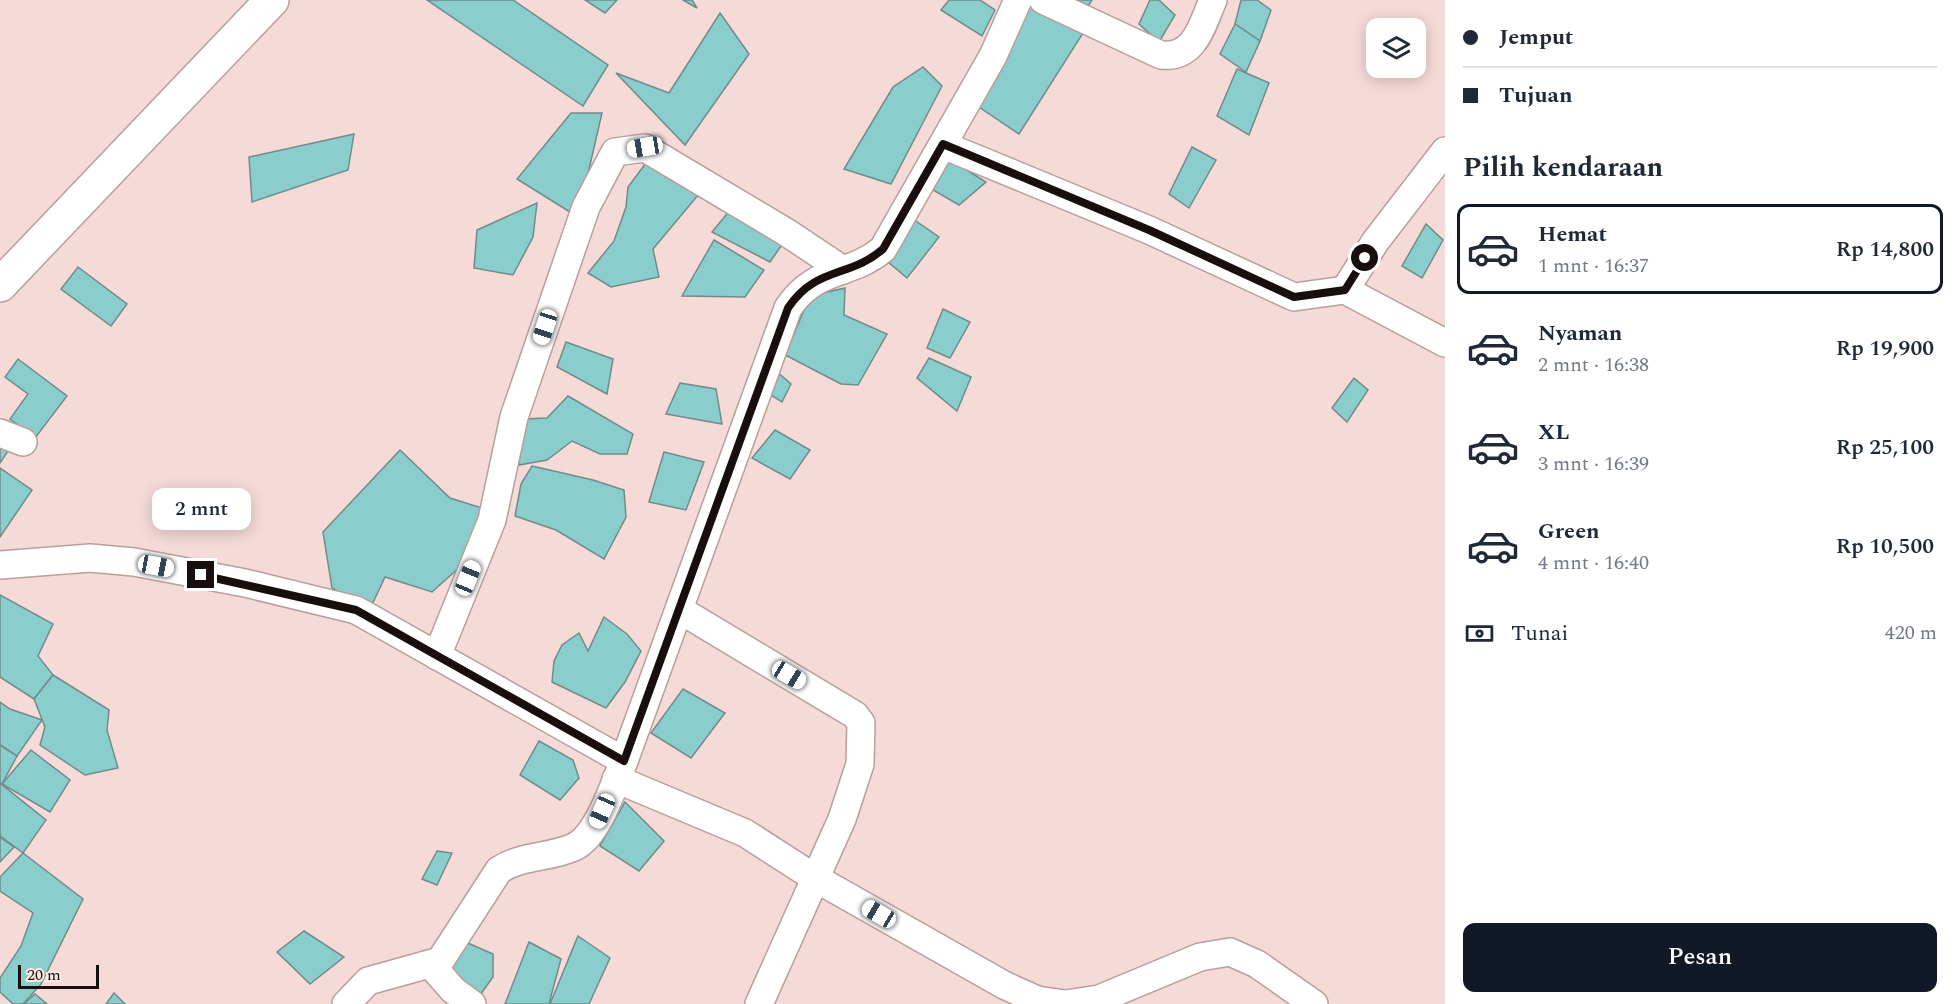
<!DOCTYPE html>
<html lang="id">
<head>
<meta charset="utf-8">
<style>
	:root { --surface:#fff; --page:#f2f2f3; --text:#1f2937; --muted:#747a83; --line:#e0e1e3; --accent:#111827 }
	body { margin:0; font-family:Spectral,serif; background:var(--page); color:var(--text); height:100vh; display:flex; flex-direction:column; font-size:22px; white-space:nowrap }
	* { box-sizing:border-box; margin:0 }
	p { font-size:20px; color:var(--muted) }
	.icon { flex:none; width:33px; height:33px; fill:none; stroke:currentColor; stroke-width:2; stroke-linecap:round; stroke-linejoin:round }
	.map { position:relative; flex:1; overflow:hidden }
	.panel { display:flex; flex-direction:column; background:var(--surface); width:510px }
	.panel>* { flex:none }
	.top-card { display:grid; align-content:center; height:132px; padding:0 18px; background:var(--surface) }
	.fabs { position:absolute; left:1366px; top:18px; display:grid; gap:12px }
	.fabs a { display:grid; place-items:center; width:60px; height:60px; border-radius:12px; background:var(--surface); box-shadow:0 3px 15px #0003; font-size:30px }
	.scale { position:absolute; left:18px; bottom:15px; width:81px; box-sizing:border-box; padding-left:6px; border:3px solid #170e0d; border-top:0; font-size:16px; line-height:21px; white-space:nowrap; color:#170e0d; -webkit-text-stroke:4px #fee9e6; paint-order:stroke }
	.end { position:absolute; width:27px; height:27px; margin:-14px; border:8px solid #170e0d; background:#fff; box-shadow:0 0 0 3px #fff }
	.from { border-radius:50% }
	.bubble { position:absolute; height:42px; border-radius:12px; background:var(--surface); box-shadow:0 3px 15px #0003; font-size:20px; font-weight:600; line-height:42px; text-align:center }
	.car { position:absolute; width:18px; height:36px; margin:-18px -9px; border-radius:8px; box-shadow:0 0 4px 2px #0007; background:linear-gradient(#fff 24%,#345 0 40%,#fff 0 76%,#345 0 86%,#fff 0) }
	.top-card b { display:flex; align-items:center; gap:21px; height:57px; font-size:22px }
	.top-card b+b { border-top:2px solid var(--line) }
	.top-card i { width:15px; height:15px; background:var(--text) }
	ul { padding:0; list-style:none }
	li { display:flex; align-items:center; gap:18px; height:90px; margin:0 12px 9px; padding:0 6px; border:3px solid transparent; border-radius:12px }
	li div { flex:1 }
	li b { display:block; font-size:22px }
	li em { font-style:normal; font-weight:600 }
	li.current { border-color:var(--accent) }
	li>.icon { width:54px; height:54px; stroke-width:1.5 }
	h2 { padding:0 18px; font-size:27px; line-height:72px }
	.pay { display:flex; align-items:center; gap:15px; height:66px; padding:0 18px; font-size:22px }
	.pay p { margin-inline-start:auto }
	.button { display:flex; gap:12px; margin-top:auto; padding:12px 18px }
	.button a { flex:1; height:69px; border-radius:12px; background:var(--accent); color:#fff; font-size:24px; font-weight:600; line-height:69px; text-align:center }
	main { display:flex; flex:1; min-height:0 }
	.map>svg:first-child { display:block }
</style>
</head>
<body>
<main>
<div class="map">
<svg width="1445" height="1004" viewBox="0 0 1445 1004">
	<rect width="100%" height="100%" fill="#f5dad7"/>
	<!-- building -->
	<g fill="#89cdcc" stroke="#718b8b" stroke-width="1.5">
		<path d="M427,0h86l95,65 -25,41z"/>
		<path d="M585,0h32l-12,13z"/>
		<path d="M683,0h9l5,8z"/>
		<path d="M949,0h31l15,10 -13,26 -41,-26z"/>
		<path d="M1034,0l49,33 -64,101 -43,-29z"/>
		<path d="M1062,0h30l-7,11z"/>
		<path d="M1150,0h9l16,15 -16,27 -20,-18z"/>
		<path d="M1241,0h16l14,10 -11,31 -25,-17z"/>
		<path d="M720,13l29,41 -64,91 -69,-72 53,20z"/>
		<path d="M1235,24l25,17 -14,31 -26,-18z"/>
		<path d="M923,67l19,19 -51,98 -47,-15 49,-82z"/>
		<path d="M1237,69l32,14 -20,52 -32,-19z"/>
		<path d="M571,113h31l-24,104 -61,-38z"/>
		<path d="M354,134l-6,36 -96,32 -3,-45z"/>
		<path d="M1192,147l24,13 -27,48 -20,-14z"/>
		<path d="M949,159l37,23 -27,23 -38,-22z"/>
		<path d="M646,163l53,31 -46,55 6,28 -48,10 -23,-14 26,-32 12,-34 2,-20z"/>
		<path d="M537,203l-4,34 -20,38 -39,-7 3,-38z"/>
		<path d="M731,209l55,30 -16,23 -58,-30z"/>
		<path d="M913,219l26,18 -32,41 -20,-17z"/>
		<path d="M1426,224l17,16 -21,38 -20,-12z"/>
		<path d="M714,240l50,30 -19,27 -63,-1z"/>
		<path d="M78,267l49,37 -16,22 -50,-37z"/>
		<path d="M845,288l-1,27 43,19 -29,51 -17,-1 -56,-29 25,-59z"/>
		<path d="M943,309l27,13 -20,36 -23,-10z"/>
		<path d="M566,342l47,17 -6,35 -50,-27z"/>
		<path d="M929,358l42,19 -14,34 -40,-33z"/>
		<path d="M18,359l49,37 -32,42 -25,-19 18,-25 -23,-17z"/>
		<path d="M776,371l15,13 -9,18 -22,-14z"/>
		<path d="M1354,378l14,12 -21,32 -15,-14z"/>
		<path d="M680,383l36,6 6,35 -56,-10z"/>
		<path d="M568,396l65,38 -6,20h-27l-28,-13 -25,19 -28,5 4,-46 24,-1z"/>
		<path d="M775,430l35,20 -20,29 -38,-21z"/>
		<path d="M0,446l8,5 -8,12z"/>
		<path d="M400,450l50,48 38,12 -16,46 -40,36 -47,-15 -15,32 -38,-21 -9,-56z"/>
		<path d="M664,452l40,10 -18,48 -37,-8z"/>
		<path d="M532,466l61,14 31,10 2,27 -22,42 -48,-29 -41,-14 6,-32z"/>
		<path d="M0,468l32,22 -32,47z"/>
		<path d="M0,595l53,29 -15,32 15,19 -19,24 -34,-22z"/>
		<path d="M604,617l23,17 14,17 -16,31 -19,26 -54,-26 2,-21 8,-16 17,-12 9,18z"/>
		<path d="M53,675l56,35 -2,20 11,38 -33,7 -45,-30 5,-18 -11,-28z"/>
		<path d="M683,689l42,24 -34,45 -40,-25z"/>
		<path d="M0,702l10,7 32,11 -25,36 -17,-11z"/>
		<path d="M539,741l34,19 6,18 -19,22 -40,-25z"/>
		<path d="M0,745l17,11 -15,28 -2,-1z"/>
		<path d="M31,750l39,30 -20,32 -48,-28z"/>
		<path d="M0,783l46,37 -23,33 -23,-17z"/>
		<path d="M625,802l39,39 -25,30 -39,-25z"/>
		<path d="M0,837l14,10 -14,15z"/>
		<path d="M437,851l15,2 -15,32 -15,-6z"/>
		<path d="M23,853l60,46 -42,85 -18,20h-10l-13,-12v-14l21,-32 12,-33 -33,-22v-14z"/>
		<path d="M304,931l40,26 -34,27 -33,-32z"/>
		<path d="M578,936l32,22 -21,46h-39z"/>
		<path d="M461,940l32,14v23l-15,21 -37,-25z"/>
		<path d="M529,942l32,17 -12,45h-44z"/>
		<path d="M114,993l11,11h-19z"/>
		<path d="M35,994l12,10h-23z"/>
	</g>
	<g fill="none" stroke-linecap="round" stroke-linejoin="round">
		<!-- street casing -->
		<g stroke="#b89f9c" stroke-width="30">
			<g id="street">
				<path d="M1043,0l118,55c34,4 41,-30 52,-55"/>
				<path d="M943,145l206,85 145,67 51,-7 100,53"/>
				<path d="M1345,290l30,-48 70,-91"/>
				<path d="M0,433l23,9"/>
				<path d="M0,565l90,-7 44,4 111,21 111,27 268,151"/>
				<path d="M680,610l175,105 6,8 -1,41 -18,55 -83,185"/>
				<path d="M437,656l55,-136 22,-103 72,-210 29,-55 30,-4 141,84 57,38"/>
				<path d="M616,779l129,54 70,45 189,107 33,15 28,4"/>
				<path d="M431,965l22,25 19,14"/>
				<path d="M346,1004l22,-23 72,-20 59,-91c23,-15 51,-12 75,-23 24,-11 40,-63 50,-86l164,-453c28,-42 62,-31 95,-59l110,-193 25,-56"/>
				<path d="M1066,1004l33,-5 101,-42 30,-5 27,12 57,40"/>
			</g>
		</g>
		<!-- primary casing -->
		<g stroke="#b89f9c" stroke-width="36">
			<path id="primary" d="M0,285l272,-285"/>
		</g>
		<!-- street -->
		<use href="#street" stroke="#fff" stroke-width="27"/>
		<!-- primary -->
		<use href="#primary" stroke="#fff" stroke-width="33"/>
	</g>
	<g fill="none" stroke-linecap="round" stroke-linejoin="round">
		<!-- route -->
		<path stroke="#170e0d" stroke-width="8" d="M201,575l155,35 268,151 164,-453c28,-42 62,-30 95,-59l60,-105 206,86 145,67 51,-7 20,-32"/>
	</g>
</svg>
<div class="fabs">
<a><svg class="icon" aria-label="layers" viewBox="0 0 24 24"><path d="M12 4l9 5-9 5-9-5zM3 14l9 5 9-5"/></svg></a>
</div>
<div class="scale">20 m</div>
<i class="end from" style="left:1365px;top:258px"></i>
<i class="end" style="left:201px;top:575px"></i>
<div class="bubble" style="left:152px;top:488px;width:99px">2 mnt</div>
<i class="car" style="left:645px;top:147px;rotate:261deg"></i>
<i class="car" style="left:545px;top:327px;rotate:198deg"></i>
<i class="car" style="left:156px;top:566px;rotate:101deg"></i>
<i class="car" style="left:468px;top:578px;rotate:22deg"></i>
<i class="car" style="left:789px;top:675px;rotate:121deg"></i>
<i class="car" style="left:602px;top:811px;rotate:204deg"></i>
<i class="car" style="left:879px;top:914px;rotate:300deg"></i>
</div>
<section class="panel">
<div class="top-card">
<b><i class="from"></i>Jemput</b>
<b><i></i>Tujuan</b>
</div>
<h2>Pilih kendaraan</h2>
<ul>
<li class="current"><svg class="icon" aria-label="car" viewBox="0 0 24 24"><path d="M5 17H2v-5l4-1 3-4h7l3 4 3 1v5h-3M9 17h6M6 11h13"/><circle cx="7" cy="17" r="2"/><circle cx="17" cy="17" r="2"/></svg><div><b>Hemat</b><p>1 mnt · 16:37</p></div><em>Rp 14,800</em></li>
<li><svg class="icon" aria-label="car" viewBox="0 0 24 24"><path d="M5 17H2v-5l4-1 3-4h7l3 4 3 1v5h-3M9 17h6M6 11h13"/><circle cx="7" cy="17" r="2"/><circle cx="17" cy="17" r="2"/></svg><div><b>Nyaman</b><p>2 mnt · 16:38</p></div><em>Rp 19,900</em></li>
<li><svg class="icon" aria-label="car" viewBox="0 0 24 24"><path d="M5 17H2v-5l4-1 3-4h7l3 4 3 1v5h-3M9 17h6M6 11h13"/><circle cx="7" cy="17" r="2"/><circle cx="17" cy="17" r="2"/></svg><div><b>XL</b><p>3 mnt · 16:39</p></div><em>Rp 25,100</em></li>
<li><svg class="icon" aria-label="car" viewBox="0 0 24 24"><path d="M5 17H2v-5l4-1 3-4h7l3 4 3 1v5h-3M9 17h6M6 11h13"/><circle cx="7" cy="17" r="2"/><circle cx="17" cy="17" r="2"/></svg><div><b>Green</b><p>4 mnt · 16:40</p></div><em>Rp 10,500</em></li>
</ul>
<div class="pay"><svg class="icon" aria-label="cash" viewBox="0 0 24 24"><path d="M3 7h18v10H3z"/><circle cx="12" cy="12" r="2"/></svg>Tunai<p>420 m</p></div>
<div class="button"><a>Pesan</a></div>
</section>
</main>
</body>
</html>
